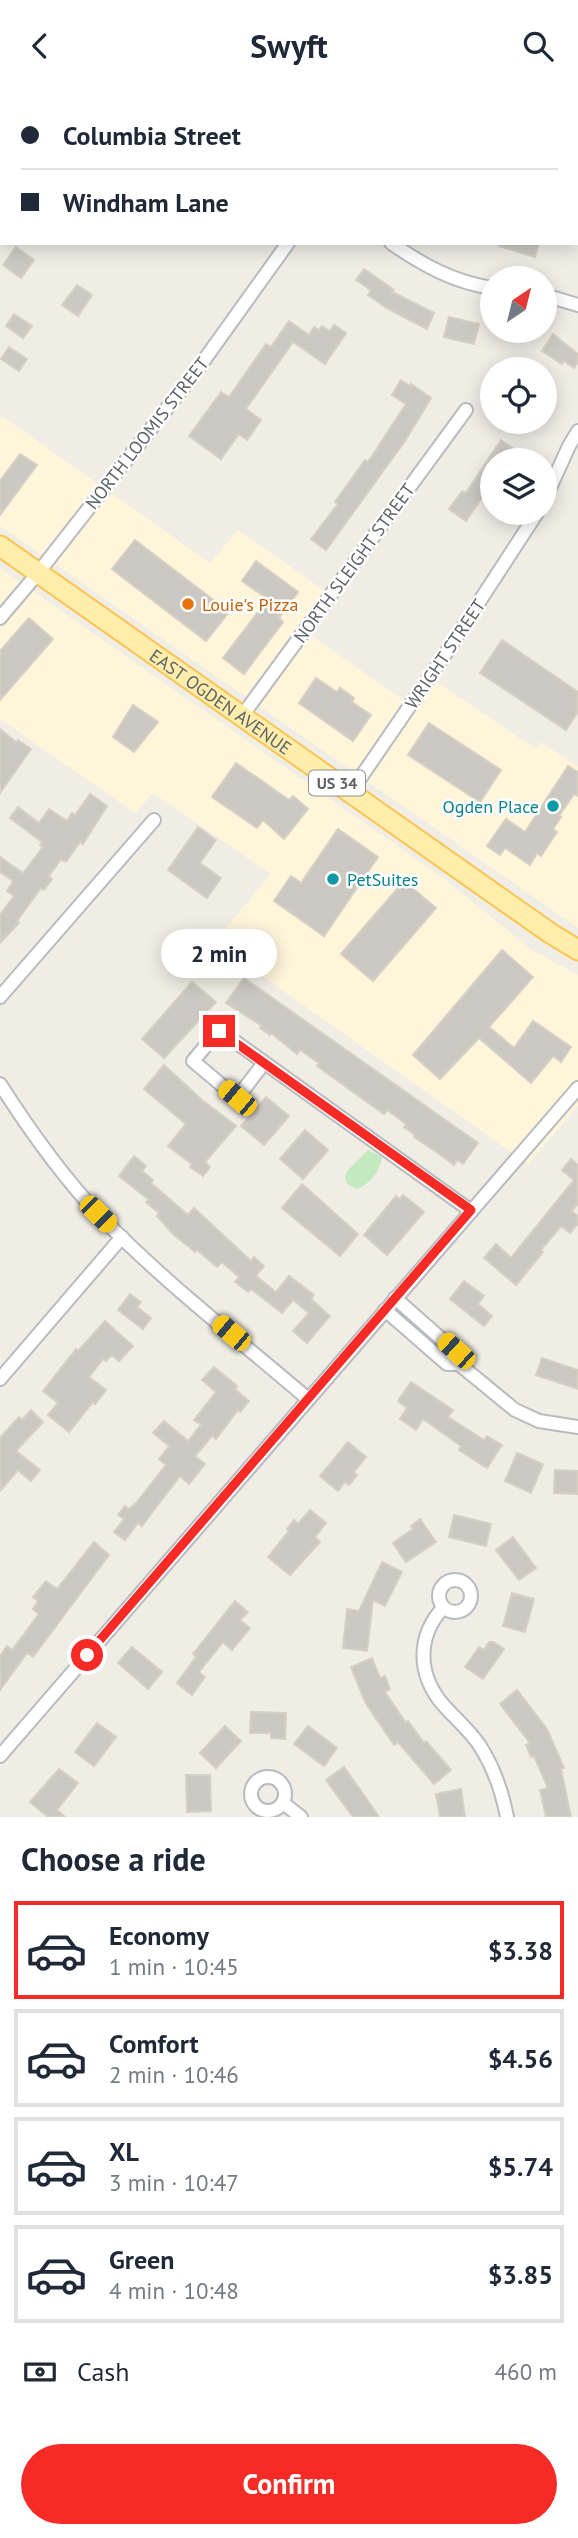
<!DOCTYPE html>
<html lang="en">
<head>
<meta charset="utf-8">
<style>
	:root { --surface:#fff; --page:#f2f2f3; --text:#1f2937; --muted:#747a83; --line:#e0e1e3; --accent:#f62b25 }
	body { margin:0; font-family:"PT Sans",sans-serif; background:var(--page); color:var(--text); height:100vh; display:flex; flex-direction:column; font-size:26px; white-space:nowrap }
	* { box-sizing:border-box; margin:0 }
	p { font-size:23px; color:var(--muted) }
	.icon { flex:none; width:38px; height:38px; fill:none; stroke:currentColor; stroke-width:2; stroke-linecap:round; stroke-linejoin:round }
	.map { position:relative; height:1726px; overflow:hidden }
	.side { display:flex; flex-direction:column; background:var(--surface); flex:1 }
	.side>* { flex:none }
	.banner { position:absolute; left:0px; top:0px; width:579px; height:154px; box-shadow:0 4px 18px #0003; display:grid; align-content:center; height:154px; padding:0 21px; background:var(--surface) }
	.needle { width:46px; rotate:35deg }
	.fabs { position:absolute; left:480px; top:175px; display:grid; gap:14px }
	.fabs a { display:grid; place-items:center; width:77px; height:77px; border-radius:50%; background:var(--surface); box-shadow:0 4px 18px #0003; font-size:35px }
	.end { position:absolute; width:32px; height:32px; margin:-16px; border:9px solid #f62b25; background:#fff; box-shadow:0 0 0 4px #fff }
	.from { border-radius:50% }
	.bubble { position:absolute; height:49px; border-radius:24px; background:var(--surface); box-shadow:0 4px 18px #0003; font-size:23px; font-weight:700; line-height:49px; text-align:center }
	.car { position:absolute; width:21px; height:42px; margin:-21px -10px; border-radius:9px; box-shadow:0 0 5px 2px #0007; background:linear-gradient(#f5c518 24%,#345 0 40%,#f5c518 0 76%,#345 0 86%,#f5c518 0) }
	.banner b { display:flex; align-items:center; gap:24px; height:66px; font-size:26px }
	.banner b+b { border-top:2px solid var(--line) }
	.banner i { width:18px; height:18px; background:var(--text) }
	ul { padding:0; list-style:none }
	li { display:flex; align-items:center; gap:21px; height:98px; margin:0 14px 10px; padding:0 7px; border:4px solid var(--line); border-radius:0px }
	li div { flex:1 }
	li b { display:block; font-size:26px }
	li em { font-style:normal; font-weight:700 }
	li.selected { border-color:var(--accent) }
	li>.icon { width:63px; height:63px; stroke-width:1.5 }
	h2 { padding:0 21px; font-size:32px; line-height:84px }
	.pay { display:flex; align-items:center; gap:18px; height:77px; padding:0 21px; font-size:26px }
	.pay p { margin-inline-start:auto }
	.primary-button { display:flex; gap:14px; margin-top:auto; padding:14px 21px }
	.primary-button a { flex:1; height:80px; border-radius:42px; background:var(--accent); color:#fff; font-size:28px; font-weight:700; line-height:80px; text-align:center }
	header { display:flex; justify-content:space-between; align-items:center; height:91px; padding:0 21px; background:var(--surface); font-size:32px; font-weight:700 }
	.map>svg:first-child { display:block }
</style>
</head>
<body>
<header><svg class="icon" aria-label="back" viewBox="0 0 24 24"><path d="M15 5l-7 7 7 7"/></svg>Swyft<svg class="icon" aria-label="search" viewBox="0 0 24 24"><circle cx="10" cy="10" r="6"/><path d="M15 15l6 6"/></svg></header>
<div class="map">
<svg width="578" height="1726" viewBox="0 0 578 1726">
	<rect width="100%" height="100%" fill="#f0ede5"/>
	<!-- commercial -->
	<g fill="#fff5db">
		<path d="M2,325l208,147 28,-33 90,63 -30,33 115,81 19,-28 104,70 5,-7 37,25v161l-578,-402v-107z"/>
		<path d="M0,477l442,309 90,73 46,25v131l-50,58 -314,-222 57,-68 -118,-81 -18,20 -135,-94z"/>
	</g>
	<!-- green -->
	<path fill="#c2e9c0" d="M368,1059l14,7c-2,14 -12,27 -25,32l-10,-5 -2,-7 3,-7z"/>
	<!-- building -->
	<g fill="#cbc8c2" stroke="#d6cfc3" stroke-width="2">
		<path d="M499,152h40l-4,14 -36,-11z"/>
		<path d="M16,156l18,13 -13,18 -18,-13z"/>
		<path d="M364,178l30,21 -2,2 42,21 -7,16 -39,-20 -20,-14 3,-5 -15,-10z"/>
		<path d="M77,194l15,10 -14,21 -16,-11z"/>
		<path d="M14,223l18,12 -9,12 -17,-12z"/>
		<path d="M449,226l30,7 -5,20 -30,-7z"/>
		<path d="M289,230l20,14 5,-8 5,3 3,-4 8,5 4,-6 12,8 -21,31 -32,-22 -47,67 15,11 -14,20 -8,-6 -18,25 -32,-23 32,-44 8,5 37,-53 5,3z"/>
		<path d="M553,243l25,20v8l-4,6 -10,-7 -2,3 -20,-13z"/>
		<path d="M9,256l18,12 -8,12 -18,-12z"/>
		<path d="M401,289l9,6 1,-2 20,14 -26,43 -79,109 -15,-11 27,-35 -3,-2 30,-42 3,2 38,-58 -14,-9z"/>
		<path d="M501,349l17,12 -6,8h-20v40l-8,-5 -18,26 -17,-12 13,-18 4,2z"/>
		<path d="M20,363l17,11 -37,50v-34z"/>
		<path d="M135,449l94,72 -23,29 -94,-72z"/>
		<path d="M256,470l42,31 -19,26 4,4 -39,52 -21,-16 45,-59 -26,-18z"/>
		<path d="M29,527l24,21 -53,61v-49z"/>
		<path d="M502,549l76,52v20l-12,18 -86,-57z"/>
		<path d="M316,587l21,14 3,-4 14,10 -2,4 19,13 -18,26 -54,-38z"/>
		<path d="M133,614l25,17 -24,30 -21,-15z"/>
		<path d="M429,632l72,47 -21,32 -72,-47z"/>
		<path d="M0,638l16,13 2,-2 13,9 -31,44z"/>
		<path d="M236,672l53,37 4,-4 15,13 -24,30 -21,-19 -6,8 -45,-31z"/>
		<path d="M568,675l10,6v24l-4,-2 -15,22 2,1 -8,12 4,3 -16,24 -4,-3 -7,12 -25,-17 -5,7 -13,-9 19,-27 19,13z"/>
		<path d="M90,703l17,12 -24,38 -3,-2 -14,20 -5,-3 -12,17 3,3 -8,11 -3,-2 -24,33 2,2 -19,20v-28l14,-19 -7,-5 6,-10 -13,-9v-15l23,16 20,-26 -3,-2 2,-3 -32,-24 8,-11 21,16 10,-14 18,12 5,-8 3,2z"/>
		<path d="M198,736l18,13 -16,23 21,15 -14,20 -39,-28z"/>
		<path d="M338,738l40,28 -54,79 -50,-35 17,-25 10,7z"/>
		<path d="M404,790l32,27 -63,73 -32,-27z"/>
		<path d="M502,859l31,27 -44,50 25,21 19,-27 38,26 -10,15 -8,-6 -22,27 -52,-45 -39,41 -27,-24z"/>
		<path d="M244,887l234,165 -15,21 -6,-4 -3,5 -16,-12 -24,-16 1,-2 -11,-8 2,-3 -19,-14 -3,4 -67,-48 2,-3 -19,-13 -3,4 -26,-21 -1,2 -10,-7 2,-2 -36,-23z"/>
		<path d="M192,891l24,20 -52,56 -22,-19z"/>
		<path d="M164,974l38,35 34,26 -31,36 5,5 -7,9 -13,-9 2,-3 -24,-18 18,-22 -42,-35z"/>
		<path d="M266,1006l23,19 -25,29 -23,-19z"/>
		<path d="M305,1039l23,20 -25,29 -23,-20z"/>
		<path d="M134,1065l12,10 -4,5 11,9 -2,3 37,32 6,-7 57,53 3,-4 10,9 -8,10 20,16 13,-16 25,19 -3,4 19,17 -23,27 -14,-12 16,-18 -16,-13 -11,13 -31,-24 -3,3 -13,-10 4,-5 -17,-15 -5,5 -20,-17 -2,2 -23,-19 -15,-17 2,-3 -13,-11 3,-2 -30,-24z"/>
		<path d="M571,1068l7,6v39l-6,7 6,5v8l-8,9 -9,-7 -20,24 2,2 -27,33 -32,-27 12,-14 15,14 63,-78 -12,-10z"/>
		<path d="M302,1093l56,50 -18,22 -58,-48z"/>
		<path d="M403,1104l21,17 -37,43 -23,-20 32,-39 3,3z"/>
		<path d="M464,1190l20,15 -6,8 14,12 -8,10 -34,-27z"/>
		<path d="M130,1203l11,8 -4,5 14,11 -8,11 -25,-19z"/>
		<path d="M105,1230l28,25 -14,15 -7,-6 -6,6 -3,-2 -14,18 17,13 -11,14 -2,-2 -24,30 -21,-17 10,-12 -15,-12 33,-42 2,2z"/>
		<path d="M542,1267l36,12v19l-42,-14z"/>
		<path d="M214,1276l23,19 -2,3 14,12 -9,11 -2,-2 -22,29 -4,-3 -17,20 10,8 -16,20 -9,-8 -38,50 -4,-3 -13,17 -11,-8 10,-13 -6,-4 7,-9 4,3 7,-6 30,-38 -7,-6 10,-13 -16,-13 11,-12 24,20 13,-16 -7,-5 22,-28 -14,-12z"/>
		<path d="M411,1291l42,28 -5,7 36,23 3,-4 15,9 -15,23 -28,-18 2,-4 -38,-27 -7,11 -16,-11 7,-11 -9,-7z"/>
		<path d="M31,1319l12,12 -27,29 24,19 -9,11 -13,-11 -18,21v-53l19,-21 3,3z"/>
		<path d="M348,1351l18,15 -12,15 3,3 -8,10 -4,-3 -7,9 -18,-15z"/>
		<path d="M517,1362l26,11 -12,29 -26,-12z"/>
		<path d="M555,1379l23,1v23l-24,-1z"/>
		<path d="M310,1419l16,13 -11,14 5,5 -30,33 -22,-18 21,-26 -2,-2 7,-9 4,4z"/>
		<path d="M454,1424l37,9 -5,22 -37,-9z"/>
		<path d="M420,1428l16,23 -30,20 -13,-19 20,-14 -2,-3z"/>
		<path d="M513,1446l23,31 -17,12 -23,-30z"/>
		<path d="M94,1451l15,13 -76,102 -6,-4 -27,37v-34l7,-10 5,4 27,-36 -6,-5 5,-8 -5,-4 13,-16 11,8z"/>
		<path d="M382,1471l20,10 -17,34 -12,-6 -6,51 -24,-3 4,-39 12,2z"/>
		<path d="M512,1502l22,6 -9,33 -22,-6z"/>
		<path d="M235,1510l13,11 -8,8 10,8 -18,22 -9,-8 -24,30 6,5 -13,18 -15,-12 19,-26 -3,-3z"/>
		<path d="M489,1551h4l11,7 -21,30 -18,-12 14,-20 5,3z"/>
		<path d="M132,1556l30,25 -14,17 -30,-26z"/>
		<path d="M372,1567l8,20 5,-2 5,13 -5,3 21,31 2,-2 16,22 2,-2 25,29 -17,14 -36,-42 -4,3 -29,-43 -14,-35z"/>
		<path d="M517,1599l30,39 17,39 -3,1 10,48h-25l-6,-27 8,-2 -14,-32 -3,1 -5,-12 4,-2 -30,-39z"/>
		<path d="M251,1621l35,1 -1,26 -14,-1v-5h-21z"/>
		<path d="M97,1632l19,14 -22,29 -19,-14z"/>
		<path d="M225,1635l16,15 -25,27 -16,-15z"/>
		<path d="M308,1635l29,22 -13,18 -30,-22z"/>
		<path d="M344,1676l29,41 6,9h-26l-27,-37z"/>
		<path d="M59,1678l19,14 -21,27 8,7h-17l-18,-15z"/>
		<path d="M186,1684h24l1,36 -24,1z"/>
		<path d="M461,1698l4,28h-25l-4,-23z"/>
	</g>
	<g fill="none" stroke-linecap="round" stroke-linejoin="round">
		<!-- minor casing -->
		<g stroke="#b8bbc0" stroke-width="16">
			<g id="minor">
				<path d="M193,0l1,2"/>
				<path d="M50,2l2,-2"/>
				<path d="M347,2l1,-2"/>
				<path d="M0,82l2,-2"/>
				<path d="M391,152c32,22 62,39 101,45"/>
				<path d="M544,204l34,10"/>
				<path d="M544,410l25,-55 9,-15"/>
				<path d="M0,527l38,-45 159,-203 91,-127"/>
				<path d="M242,625l224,-306"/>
				<path d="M350,702l94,-137 93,-143"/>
				<path d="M0,906l154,-177"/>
				<path d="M264,972l-27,35 -44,-37 26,-31 252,181"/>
				<path d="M0,993c30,47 62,92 100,132 64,66 138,123 208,183"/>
				<path d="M395,1207l60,53 4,13 56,46 24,11 39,6"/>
				<path d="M385,1219l62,54h12"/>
				<path d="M0,1288l122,-142"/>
				<circle cx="455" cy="1505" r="16"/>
				<path d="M443,1517c-25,27 -26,63 -3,93 13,16 29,28 40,45 14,22 22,45 27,71"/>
				<path d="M0,1665l578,-668"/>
				<circle cx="268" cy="1703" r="17"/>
				<path d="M283,1712l18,14"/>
			</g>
		</g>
		<!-- primary casing -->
		<g stroke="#fcc453" stroke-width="23">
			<g id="primary">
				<path id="s1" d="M0,455l550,387 28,17"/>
			</g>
		</g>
		<!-- minor -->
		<use href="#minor" stroke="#fff" stroke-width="12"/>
		<!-- primary -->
		<use href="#primary" stroke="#ffedab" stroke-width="19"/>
	</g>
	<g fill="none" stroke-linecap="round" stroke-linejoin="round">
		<!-- route -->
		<path stroke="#f62b25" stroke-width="9" d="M87,1564l384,-445 -252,-179"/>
	</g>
	<!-- markers -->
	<circle fill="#e8710a" stroke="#fff" stroke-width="2.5" cx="188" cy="513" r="7"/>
	<g fill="#0f9aa8" stroke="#fff" stroke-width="2.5">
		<circle cx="553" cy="715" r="7"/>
		<circle cx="333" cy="788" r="7"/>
	</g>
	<g text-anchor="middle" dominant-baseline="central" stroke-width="5" stroke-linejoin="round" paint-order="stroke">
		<!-- shield labels -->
		<rect fill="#fff" stroke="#8e9195" stroke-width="2" x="309" y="679.5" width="56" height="25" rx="5"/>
		<g font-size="16" font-weight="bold" fill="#5d6267">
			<text x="337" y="692">US 34</text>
		</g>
		<!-- street labels -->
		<g font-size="18" fill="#5d6267" stroke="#fff">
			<text transform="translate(147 342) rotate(-52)">NORTH LOOMIS STREET</text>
			<text transform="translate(354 472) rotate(-54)">NORTH SLEIGHT STREET</text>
			<text transform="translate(445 563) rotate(-56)">WRIGHT STREET</text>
			<text stroke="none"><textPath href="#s1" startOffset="270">EAST OGDEN AVENUE</textPath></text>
		</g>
		<!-- food labels -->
		<g font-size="18" fill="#c56008" stroke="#fff" text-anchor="start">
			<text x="202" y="513">Louie's Pizza</text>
		</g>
		<!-- culture labels -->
		<g font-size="18" fill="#0d838f" stroke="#fff" text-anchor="end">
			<text x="539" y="715">Ogden Place</text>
			<text x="347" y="788" text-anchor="start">PetSuites</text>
		</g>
	</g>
</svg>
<div class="fabs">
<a><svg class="needle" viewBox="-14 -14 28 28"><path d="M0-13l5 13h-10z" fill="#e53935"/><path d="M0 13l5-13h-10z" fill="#747a83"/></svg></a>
<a><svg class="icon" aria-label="locate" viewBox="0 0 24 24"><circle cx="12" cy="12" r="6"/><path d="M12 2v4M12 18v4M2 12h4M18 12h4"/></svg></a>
<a><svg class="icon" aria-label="layers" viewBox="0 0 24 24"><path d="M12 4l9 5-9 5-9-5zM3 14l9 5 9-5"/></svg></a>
</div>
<i class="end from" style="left:87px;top:1564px"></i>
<i class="end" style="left:219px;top:940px"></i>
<div class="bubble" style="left:161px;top:838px;width:116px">2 min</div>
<i class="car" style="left:237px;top:1007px;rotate:310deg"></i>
<i class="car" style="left:98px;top:1123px;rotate:135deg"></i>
<i class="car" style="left:231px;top:1242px;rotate:310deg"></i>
<i class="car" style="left:456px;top:1260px;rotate:312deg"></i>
<div class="banner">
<b><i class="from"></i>Columbia Street</b>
<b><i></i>Windham Lane</b>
</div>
</div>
<section class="side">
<h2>Choose a ride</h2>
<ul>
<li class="selected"><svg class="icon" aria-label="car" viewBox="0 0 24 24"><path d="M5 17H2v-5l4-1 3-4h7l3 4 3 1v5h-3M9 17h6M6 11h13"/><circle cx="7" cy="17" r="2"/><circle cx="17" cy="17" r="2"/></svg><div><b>Economy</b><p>1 min · 10:45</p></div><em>$3.38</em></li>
<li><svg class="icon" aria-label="car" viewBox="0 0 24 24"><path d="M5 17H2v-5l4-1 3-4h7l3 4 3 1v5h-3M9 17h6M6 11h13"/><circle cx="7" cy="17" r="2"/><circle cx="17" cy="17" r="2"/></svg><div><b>Comfort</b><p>2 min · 10:46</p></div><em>$4.56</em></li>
<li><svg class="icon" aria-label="car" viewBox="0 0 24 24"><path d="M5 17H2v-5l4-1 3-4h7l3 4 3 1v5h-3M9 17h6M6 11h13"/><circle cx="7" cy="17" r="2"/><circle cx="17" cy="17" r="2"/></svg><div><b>XL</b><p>3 min · 10:47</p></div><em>$5.74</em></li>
<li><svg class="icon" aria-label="car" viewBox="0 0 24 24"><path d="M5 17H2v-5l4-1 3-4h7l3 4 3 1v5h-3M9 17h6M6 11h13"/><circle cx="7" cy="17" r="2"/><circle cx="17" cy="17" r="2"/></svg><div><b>Green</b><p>4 min · 10:48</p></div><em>$3.85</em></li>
</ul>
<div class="pay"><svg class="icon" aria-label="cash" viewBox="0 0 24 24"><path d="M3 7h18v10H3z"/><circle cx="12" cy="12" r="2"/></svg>Cash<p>460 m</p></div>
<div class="primary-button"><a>Confirm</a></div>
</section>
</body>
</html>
